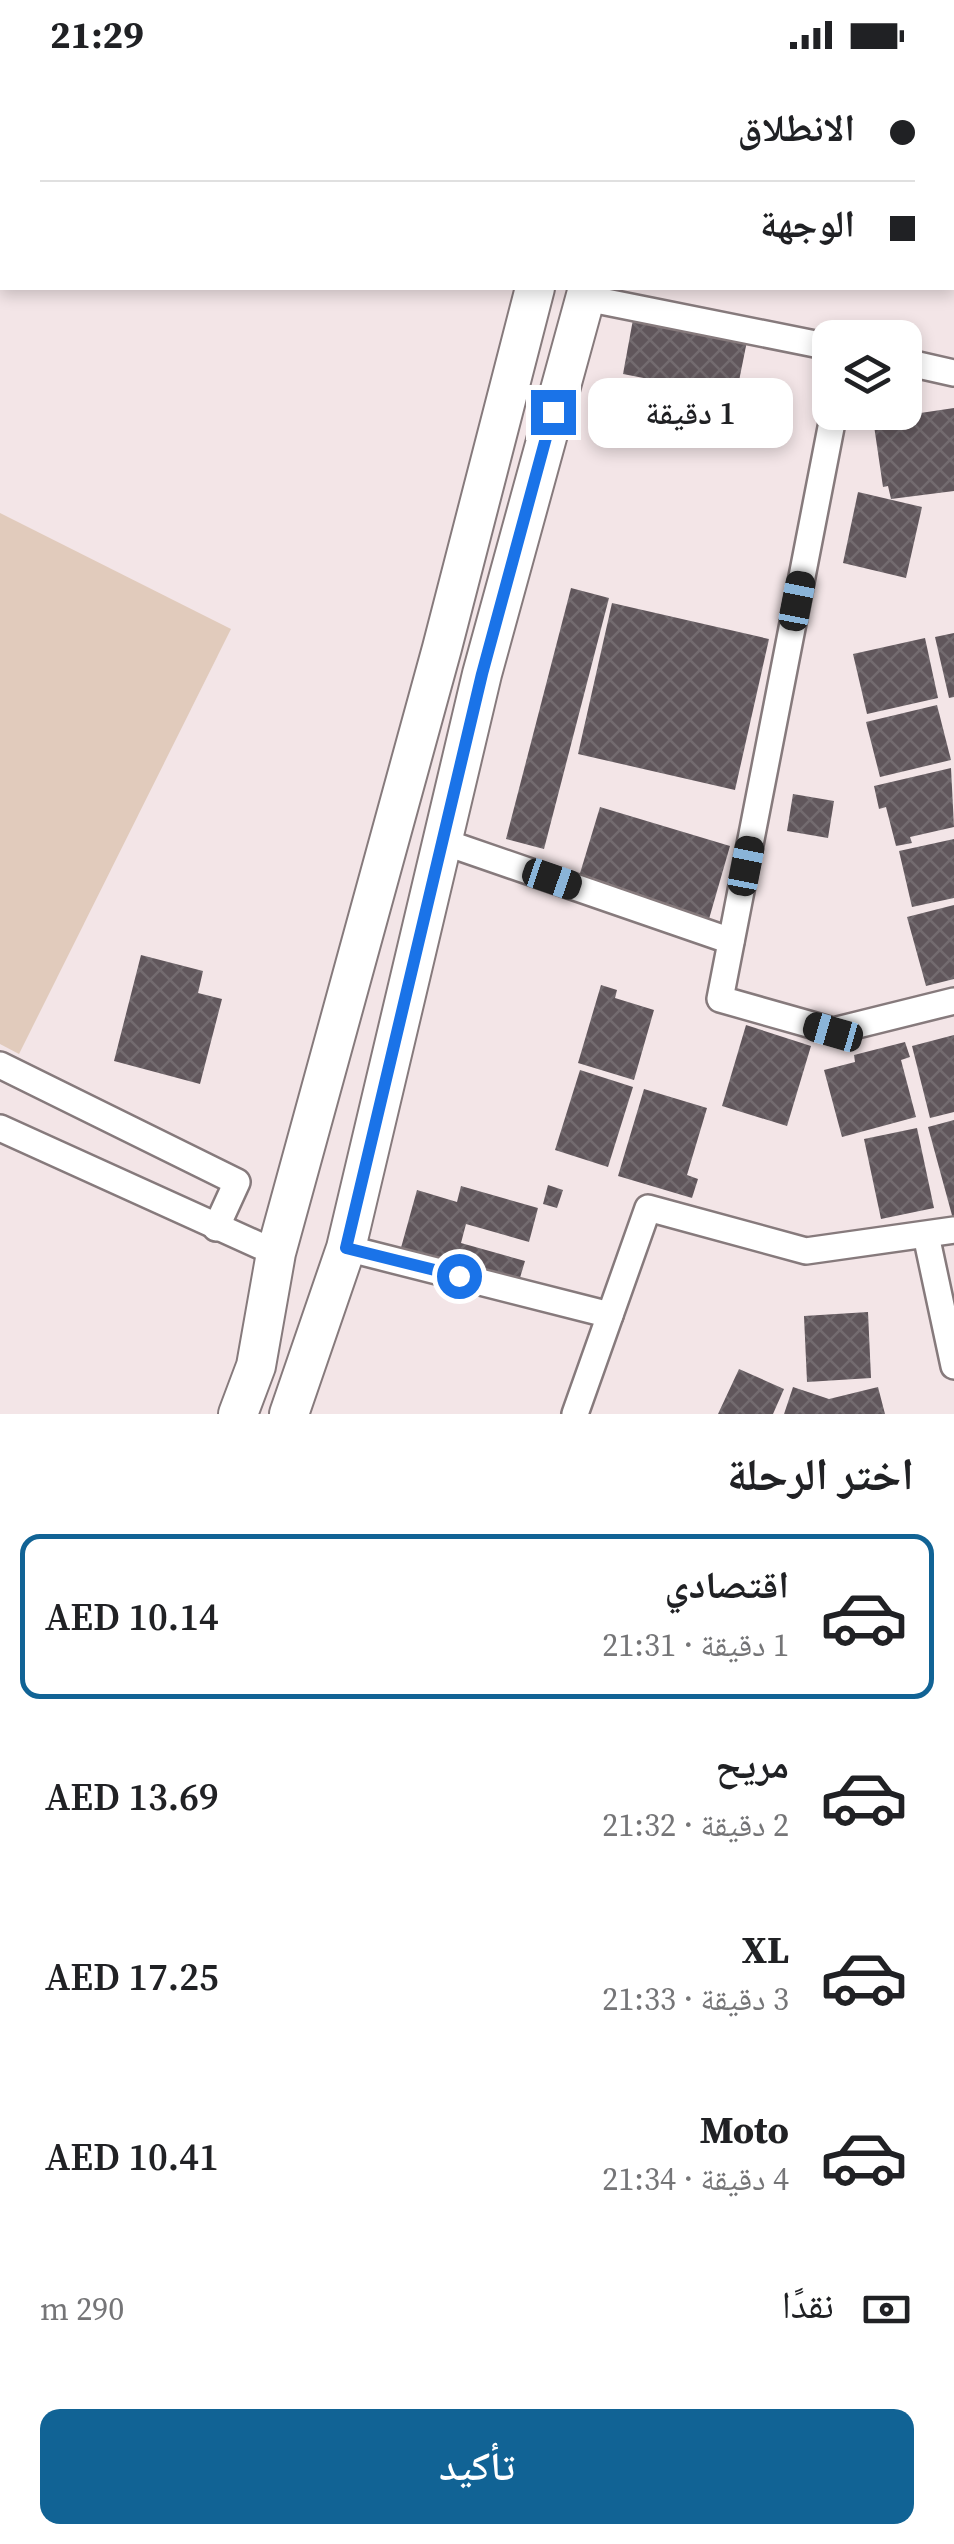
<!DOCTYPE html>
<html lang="ar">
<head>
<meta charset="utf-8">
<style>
	:root { --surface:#fff; --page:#f2f2f2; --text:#202124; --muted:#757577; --line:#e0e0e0; --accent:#116395 }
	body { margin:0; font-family:"Source Serif 4","Noto Naskh Arabic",serif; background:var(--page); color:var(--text); direction:rtl; height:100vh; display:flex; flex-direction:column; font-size:38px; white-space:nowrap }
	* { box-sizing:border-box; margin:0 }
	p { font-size:32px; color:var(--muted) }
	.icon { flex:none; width:55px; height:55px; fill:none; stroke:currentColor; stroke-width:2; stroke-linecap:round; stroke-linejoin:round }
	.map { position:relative; height:1344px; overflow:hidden; direction:ltr }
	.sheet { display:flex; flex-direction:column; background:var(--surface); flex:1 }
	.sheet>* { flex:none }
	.top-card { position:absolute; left:0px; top:0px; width:955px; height:220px; box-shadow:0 5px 15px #0003; direction:rtl; display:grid; align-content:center; height:220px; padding:0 40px; background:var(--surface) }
	.buttons { position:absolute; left:812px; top:250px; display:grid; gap:20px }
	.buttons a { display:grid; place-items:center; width:110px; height:110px; border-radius:20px; background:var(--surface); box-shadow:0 5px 15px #0003; font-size:50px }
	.end { position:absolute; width:45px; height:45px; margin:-22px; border:12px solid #1a73e8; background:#fff; box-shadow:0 0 0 5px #fff }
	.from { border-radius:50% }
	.bubble { position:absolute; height:70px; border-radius:20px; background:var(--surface); box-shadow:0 5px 15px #0003; font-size:32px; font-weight:600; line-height:70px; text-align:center; direction:rtl }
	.car { position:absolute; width:30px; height:60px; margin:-30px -15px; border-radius:12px; box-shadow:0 0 8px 2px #0007; background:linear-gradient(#222 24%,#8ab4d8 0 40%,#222 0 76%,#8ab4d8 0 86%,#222 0) }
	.top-card b { display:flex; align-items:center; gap:35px; height:95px; font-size:38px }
	.top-card b+b { border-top:2px solid var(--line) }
	.top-card i { width:25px; height:25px; background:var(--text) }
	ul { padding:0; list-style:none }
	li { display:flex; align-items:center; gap:30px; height:165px; margin:0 20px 15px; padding:0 20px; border:5px solid transparent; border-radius:20px }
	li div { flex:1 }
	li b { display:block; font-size:38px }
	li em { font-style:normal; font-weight:600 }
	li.selected { border-color:var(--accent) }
	li>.icon { width:90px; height:90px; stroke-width:1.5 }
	h2 { padding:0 40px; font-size:45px; line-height:120px }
	.pay { display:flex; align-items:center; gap:25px; height:110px; padding:0 40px; font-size:38px }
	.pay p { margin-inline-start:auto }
	.button { display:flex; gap:20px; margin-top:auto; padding:20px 40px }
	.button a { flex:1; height:115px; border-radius:20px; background:var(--accent); color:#fff; font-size:40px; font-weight:600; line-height:115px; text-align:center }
	.status { display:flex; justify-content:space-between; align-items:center; height:70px; padding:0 50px; background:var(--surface); direction:ltr }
	.status svg { height:28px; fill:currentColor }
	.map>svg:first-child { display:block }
</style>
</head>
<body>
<div class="status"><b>21:29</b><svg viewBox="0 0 49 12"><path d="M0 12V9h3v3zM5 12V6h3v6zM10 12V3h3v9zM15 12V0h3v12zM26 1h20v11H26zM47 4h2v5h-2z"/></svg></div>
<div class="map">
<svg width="954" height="1344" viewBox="0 0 954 1344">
	<defs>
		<pattern id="building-cross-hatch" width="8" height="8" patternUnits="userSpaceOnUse" patternTransform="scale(2.5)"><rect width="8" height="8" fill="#60565b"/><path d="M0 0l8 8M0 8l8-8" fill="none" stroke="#736b6f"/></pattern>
	</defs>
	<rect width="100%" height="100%" fill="#f3e5e7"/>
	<!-- garden -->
	<path fill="#e1cbbc" d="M0,443l231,116 -212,425 -19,-10z"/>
	<!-- building -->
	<g fill="url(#building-cross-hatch)">
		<path d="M634,244l114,22 -12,60 -113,-22z"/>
		<path d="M954,338v83l-63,8 -3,-13 -5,1 -11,-75 35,3z"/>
		<path d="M858,422l64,15 -16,71 -63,-15z"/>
		<path d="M571,518l38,10 -65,251 -38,-10z"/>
		<path d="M612,533l157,36 -34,151 -157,-36z"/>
		<path d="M954,563v64l-5,1 -14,-61z"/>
		<path d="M925,568l13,60 -71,16 -14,-60z"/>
		<path d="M937,635l14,55 -71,17 -14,-55z"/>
		<path d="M951,698l3,59 -44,10 2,6 -16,3 -10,-39 -7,2 -5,-23z"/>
		<path d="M793,724l41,7 -6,37 -41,-7z"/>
		<path d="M600,737l130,39 -21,73 -131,-39z"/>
		<path d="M954,769v59l-42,9 -13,-56z"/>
		<path d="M954,835v74l-28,7 -19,-69z"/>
		<path d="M141,885l62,16 -5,22 24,6 -22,85 -86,-23z"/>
		<path d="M601,915l16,5 -2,8 39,12 -20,70 -56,-17z"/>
		<path d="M746,955l65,21 -24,80 -65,-20z"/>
		<path d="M954,965v77l-24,6 -18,-72z"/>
		<path d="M905,972l5,15 -9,3 15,57 -74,20 -18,-67 31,-8 -1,-7z"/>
		<path d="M580,1000l53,17 -25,80 -53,-17z"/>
		<path d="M644,1019l63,19 -20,67 11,4 -6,19 -74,-22z"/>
		<path d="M954,1050v99h-1l-25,-92z"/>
		<path d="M917,1058l17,80 -53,11 -17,-80z"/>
		<path d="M548,1115l15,5 -6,18 -14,-4z"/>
		<path d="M461,1116l77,22 -9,34 -63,-18 -5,19 64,18 -8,27 -118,-33 18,-65 40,12z"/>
		<path d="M868,1242l3,66 -64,4 -3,-66z"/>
		<path d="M739,1299l45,20 -11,25h-55z"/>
		<path d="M793,1317l36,12 49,-12 7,27h-101z"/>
	</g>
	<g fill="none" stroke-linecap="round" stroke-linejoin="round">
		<!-- street casing -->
		<g stroke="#867a7c" stroke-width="30">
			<g id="street">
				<path d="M946,0v2"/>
				<path d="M952,34l2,7"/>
				<path d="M586,228l244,49"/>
				<path d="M905,292l49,11"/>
				<path d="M834,342l-114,587 113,32 121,-30"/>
				<path d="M444,772l287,99"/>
				<path d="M0,995l237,117 -21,46"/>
				<path d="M0,1058l276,125"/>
				<path d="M926,1165l28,131"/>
				<path d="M346,1178l264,67"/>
				<path d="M575,1344l73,-206 158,43 148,-21"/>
			</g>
		</g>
		<!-- secondary casing -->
		<g stroke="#867a7c" stroke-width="42">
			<g id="secondary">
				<path d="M573,2v-2"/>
				<path d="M629,2v-2"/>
				<path d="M238,1344l18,-48 20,-113 166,-605 93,-360"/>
				<path d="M289,1344l57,-166 136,-574 106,-386"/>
			</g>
		</g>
		<!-- street -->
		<use href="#street" stroke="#fff" stroke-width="25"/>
		<!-- secondary -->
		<use href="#secondary" stroke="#fff" stroke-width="38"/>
	</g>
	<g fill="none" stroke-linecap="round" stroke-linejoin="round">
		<!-- route -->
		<path stroke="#1a73e8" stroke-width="12" d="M459,1206l-113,-28 136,-574 71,-262"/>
	</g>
</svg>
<div class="buttons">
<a><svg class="icon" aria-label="layers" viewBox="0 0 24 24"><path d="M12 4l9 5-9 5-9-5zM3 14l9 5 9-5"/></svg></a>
</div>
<i class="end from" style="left:459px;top:1206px"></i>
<i class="end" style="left:553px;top:342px"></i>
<div class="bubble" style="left:588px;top:308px;width:205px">1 دقيقة</div>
<i class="car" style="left:797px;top:531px;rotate:11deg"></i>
<i class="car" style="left:746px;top:796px;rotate:11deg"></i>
<i class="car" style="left:552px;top:809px;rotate:109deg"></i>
<i class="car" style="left:833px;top:962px;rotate:286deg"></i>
<div class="top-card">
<b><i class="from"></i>الانطلاق</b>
<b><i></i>الوجهة</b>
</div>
</div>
<section class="sheet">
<h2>اختر الرحلة</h2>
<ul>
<li class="selected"><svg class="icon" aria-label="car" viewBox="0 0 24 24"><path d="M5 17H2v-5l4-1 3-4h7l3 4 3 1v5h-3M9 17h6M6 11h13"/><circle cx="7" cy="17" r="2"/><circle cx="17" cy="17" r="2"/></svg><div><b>اقتصادي</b><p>1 دقيقة · 21:31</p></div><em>AED 10.14</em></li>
<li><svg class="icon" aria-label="car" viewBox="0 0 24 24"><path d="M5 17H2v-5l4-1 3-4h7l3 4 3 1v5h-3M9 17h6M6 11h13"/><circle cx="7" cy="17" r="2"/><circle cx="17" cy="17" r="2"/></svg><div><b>مريح</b><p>2 دقيقة · 21:32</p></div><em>AED 13.69</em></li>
<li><svg class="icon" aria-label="car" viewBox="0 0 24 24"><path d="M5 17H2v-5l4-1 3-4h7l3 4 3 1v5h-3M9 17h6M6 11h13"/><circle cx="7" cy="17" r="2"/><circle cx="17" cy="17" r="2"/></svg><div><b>XL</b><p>3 دقيقة · 21:33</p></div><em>AED 17.25</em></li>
<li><svg class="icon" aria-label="car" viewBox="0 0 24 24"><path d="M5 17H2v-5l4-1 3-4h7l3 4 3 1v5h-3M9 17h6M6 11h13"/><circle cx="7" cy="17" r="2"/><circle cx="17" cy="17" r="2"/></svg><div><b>Moto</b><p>4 دقيقة · 21:34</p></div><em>AED 10.41</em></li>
</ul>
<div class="pay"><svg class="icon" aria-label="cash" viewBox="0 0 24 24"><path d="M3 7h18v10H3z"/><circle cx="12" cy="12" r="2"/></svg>نقدًا<p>290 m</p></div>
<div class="button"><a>تأكيد</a></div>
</section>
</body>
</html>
